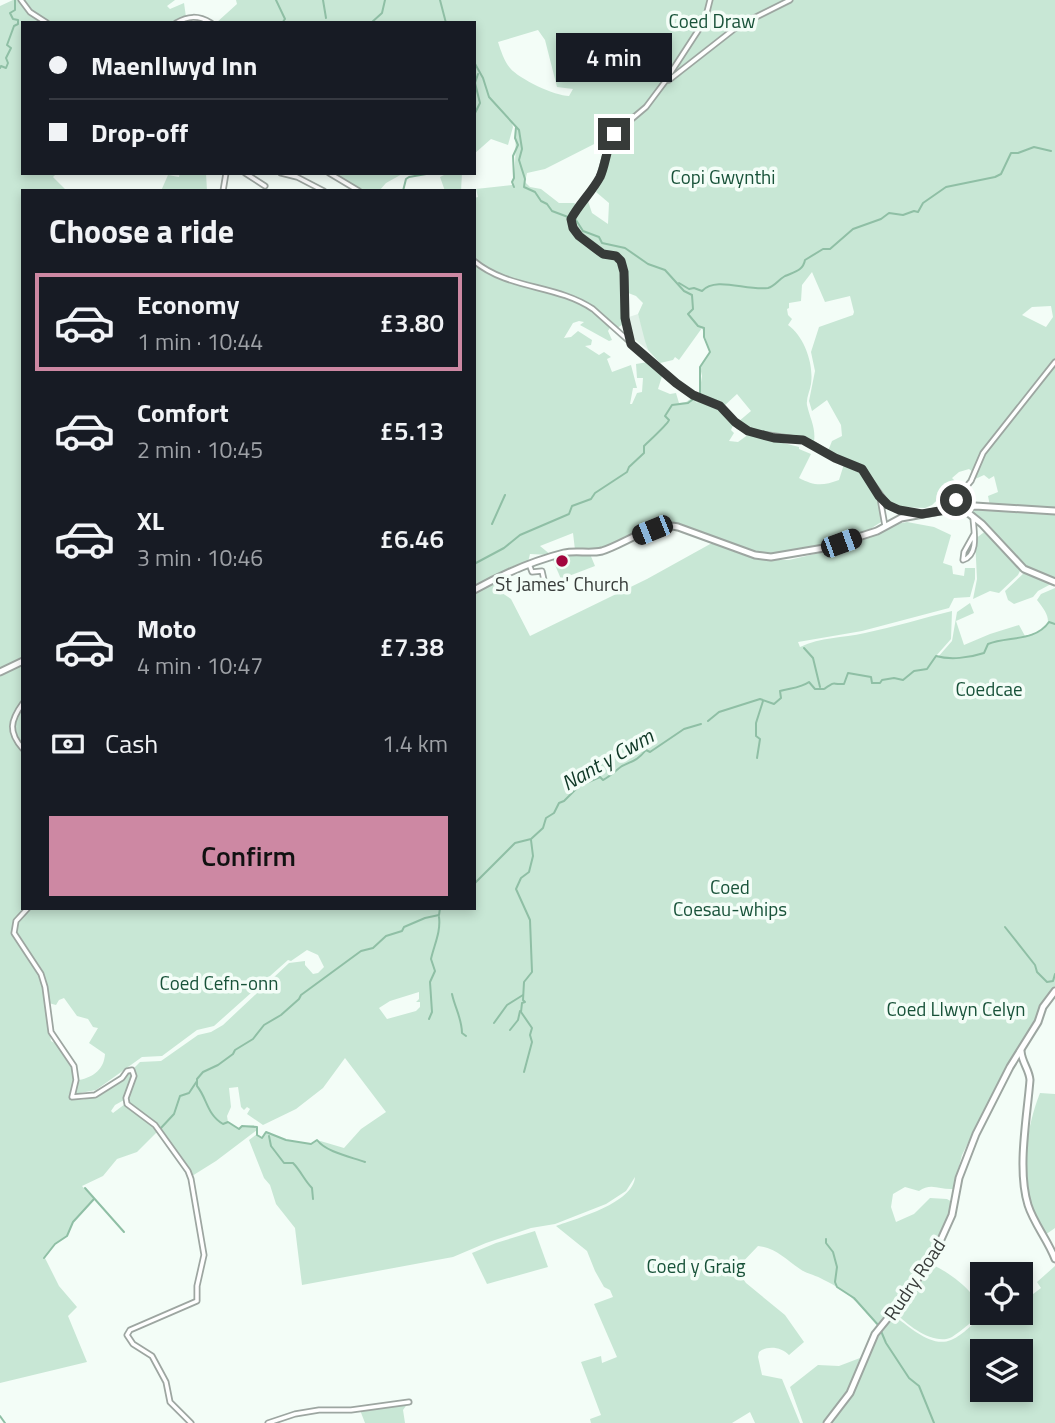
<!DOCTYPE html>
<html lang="en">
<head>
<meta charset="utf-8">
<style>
	:root { --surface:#171b24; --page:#242831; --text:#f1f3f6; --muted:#9ea1a6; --line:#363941; --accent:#cd88a3 }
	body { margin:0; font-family:"Titillium Web",sans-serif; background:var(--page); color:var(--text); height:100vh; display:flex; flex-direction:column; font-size:26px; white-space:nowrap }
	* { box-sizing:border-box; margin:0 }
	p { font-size:23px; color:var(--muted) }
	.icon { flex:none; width:38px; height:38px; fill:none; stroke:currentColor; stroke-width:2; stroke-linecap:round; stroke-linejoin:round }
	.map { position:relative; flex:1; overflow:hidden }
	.side { position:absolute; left:21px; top:189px; width:455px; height:721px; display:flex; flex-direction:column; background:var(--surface); border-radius:0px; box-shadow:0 4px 10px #0003 }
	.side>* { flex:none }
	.guide { position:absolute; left:21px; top:21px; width:455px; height:154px; border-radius:0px; box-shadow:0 4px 10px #0003; display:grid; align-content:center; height:154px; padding:0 28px; background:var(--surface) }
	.fabs { position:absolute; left:970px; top:1262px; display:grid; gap:14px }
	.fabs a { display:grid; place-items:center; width:63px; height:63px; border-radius:0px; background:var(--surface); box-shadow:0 4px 10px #0003; font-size:35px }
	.end { position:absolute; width:32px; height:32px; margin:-16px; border:9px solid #373b39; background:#fff; box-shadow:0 0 0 4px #fff }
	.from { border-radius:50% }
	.bubble { position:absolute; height:49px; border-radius:0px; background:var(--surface); box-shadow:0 4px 10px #0003; font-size:23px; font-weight:600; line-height:49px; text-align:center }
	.car { position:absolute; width:21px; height:42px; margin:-21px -10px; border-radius:9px; box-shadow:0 0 5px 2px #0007; background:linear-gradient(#222 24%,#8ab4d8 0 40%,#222 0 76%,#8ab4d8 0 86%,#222 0) }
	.guide b { display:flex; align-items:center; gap:24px; height:66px; font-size:26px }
	.guide b+b { border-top:2px solid var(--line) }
	.guide i { width:18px; height:18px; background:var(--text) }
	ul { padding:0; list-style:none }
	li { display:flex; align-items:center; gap:21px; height:98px; margin:0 14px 10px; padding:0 14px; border:4px solid transparent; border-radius:0px }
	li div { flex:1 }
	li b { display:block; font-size:26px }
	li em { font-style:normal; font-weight:600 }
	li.on { border-color:var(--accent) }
	li>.icon { width:63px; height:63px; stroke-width:1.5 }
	h2 { padding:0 28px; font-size:32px; line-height:84px }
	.pay { display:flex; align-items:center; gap:18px; height:77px; padding:0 28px; font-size:26px }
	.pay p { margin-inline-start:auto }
	.action { display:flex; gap:14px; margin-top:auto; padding:14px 28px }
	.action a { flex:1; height:80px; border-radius:0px; background:var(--accent); color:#111; font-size:28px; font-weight:600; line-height:80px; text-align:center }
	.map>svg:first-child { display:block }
</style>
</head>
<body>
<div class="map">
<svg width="1055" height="1423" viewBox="0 0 1055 1423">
	<rect width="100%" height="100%" fill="#f3fdf7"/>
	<!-- built -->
	<path fill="#e0f0e7" d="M638,314l5,16 5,20 -15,-12 -4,-21z"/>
	<!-- green -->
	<g fill="#c8e7d5" fill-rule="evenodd">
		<path d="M13,0h162l-8,6 3,3 14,-6 2,14 -10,6h-153v150h34l-4,4 14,14h-44v717h451v-317l19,-9 6,9 12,8 19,37 117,-57 65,-36 43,16 18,1h16l56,-13 36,-14 15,-9 11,-2 27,5 17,8 -8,28 9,3 1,8 11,2 1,-8h10v11l-5,18 -16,1 -5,10 -87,23 -64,11 2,5c21,-10 42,-9 65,-14 29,-6 58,-15 87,-22l-1,28 -15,17 2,1 14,-16 5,-29 13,-9 4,10 -18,8 8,24 26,-11 29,-9 6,11c27,-7 29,-15 12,-36l4,-6 14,-6v398l-16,33 -40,61 -25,51 -12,24 -9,34c-13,1 -22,-7 -34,2l-14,-4 -12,7 -2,13 5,15 18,-8 16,-16 17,1 5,3c-13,47 -40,87 -74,122 -18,-19 -29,-32 -54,-44 -8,-5 -17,-6 -24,-11 -15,-10 -24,-21 -42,-23l-22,23 10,14 39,32 19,27 -15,13c-7,-8 -22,-10 -30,-3l-1,5 4,18 20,4 18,44h-45l-5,-11 -18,11h-141l-1,-4 11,-4 -20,-53 20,-6 1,7 15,-6 -23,-53 19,-7 -3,-7 -6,-3 -9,-16 -8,-20 -31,-25c22,-8 77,-23 79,-49l-9,14 -20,13 -51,20 -24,4 -45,15 -33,14 -151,28 -7,-57 -19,-24 -6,-19 -6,-7 -15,-38 8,-6 5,4 4,-6 20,8 25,4 6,-4 27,8 17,-19 25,-17 -41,-54 -22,30 -27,21 -33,16 -16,-11 3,-5 -3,-2 -3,3 -3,-3 -3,-20 -9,1 2,19 -4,9 1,6 11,7 3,-3 12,-1 3,5 -41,31 -24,15 -36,-51 -25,-18 -4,-9 8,-22v-9l5,-5 21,-1 37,-26 13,-3 12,-7 66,-62 16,-2v4l8,9 5,-1 6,-6 -6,-12 -11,-5 -16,11 -3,-1 -74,66 -17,4 -35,26 -20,1 -46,33 -21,4 4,-14c15,-3 25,-11 26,-26l-16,-11 9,-15 -5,-1 -5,-8 -11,-3 -13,-18 -5,2 -3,5 -11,-3 6,39c13,6 25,25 24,40 -1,6 -5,12 -6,18 24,5 45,-13 61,-28l3,6 -9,23 -9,5 -4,6 2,2 12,-9 19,14 13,14 -20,20 -20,7 -14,17 -21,10 12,13 -21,23 -6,14 -12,8 -10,14 14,28 18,21 -9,9 19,46 -87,21v-1377zM419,992v7l-3,3h4v5l-4,4 -29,8 -8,-11 11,-7z"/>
		<path d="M236,0h819v360l-73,92 -9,20 -4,-3 -10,3 -7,6 4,4 -24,23 -7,3 -26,-1 -15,-8 -21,-33 -35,-15 4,-10 10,-5 -1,-11 -14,-25 -15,11 -3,-10 6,-30 -4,-19 8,-25 34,-12 1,-3 -4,-16 -25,6 -13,-30 -10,13 -1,16 -12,2v5l-2,1 1,6 4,4 -4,6c16,11 26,39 23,59 -1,7 -5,14 -4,21 3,14 9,22 7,37 -23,-10 -47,-5 -72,-16l-4,-4 13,-11 -14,-17 -13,12 -9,-6 -16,-5 3,-19 -2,-9 10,-15 -8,-24 -23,32 -4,-3 -2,3 -13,3 -12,-13 -3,-9 -7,-27 5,-11 -7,-7 -13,-5 -1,34 -5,3 -6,-2 -3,5 4,9 -3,1 -29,-16 4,-3 -5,-1 -6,2 -9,15 7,-1 7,-6 14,9 -1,5 -6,1 14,9 5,-3 7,5 -4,2 5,13 19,-7 6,23h-4l-3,16h2l5,-11 5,-1 1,-14h-6l-1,-14 12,-2 15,11 -5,16 12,5 6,-1 3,10 7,-1 9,-6 4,2 -3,5 5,-3 15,5 18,18 -3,7 3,3 -5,8 9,1 11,-8 50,13v2l12,5 -12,24c15,8 24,8 40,2l5,-16 17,6 19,35 1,17 -17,11 -47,16 -43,7 -20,-5 -82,-28 -75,27h-22l-2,-17 -33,13 11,9 -21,-1 -2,8 -10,5 -1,-2 -6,2 -37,20v-389l4,-1 -2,-8 36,-4c4,-15 4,-44 3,-60l-3,-2 1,4 -5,18 -17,-6 -17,15v-131h-258l21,-19zM538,30l7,10 12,47 16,2 -4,7c-14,0 -50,-17 -59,-28 -6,-7 -9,-17 -12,-26zM646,106l-32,28 -15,45 2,3 -5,10 13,11 -1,21 -16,-11 -5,-15 -7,8 -6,-3h-15l-18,-14 -11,-2 -5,-5 2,-9 18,-4 63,-32 5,-8zM1051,306l2,11 -7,10 -24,-12 10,-8z"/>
		<path d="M180,173h26l1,18h-46l7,-16 11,2z"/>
		<path d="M335,173h69l-18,10 -7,8h-17l-29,-16z"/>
		<path d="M448,173h14l-1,18h-16l-5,-14z"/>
		<path d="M1055,362v147l-65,-3 -2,-10 10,-4 -4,-16 -5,3 -5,-4 -11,5 12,-29z"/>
		<path d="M973,508l82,5v67l-30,-13 -55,-55z"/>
		<path d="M987,530l34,39 -3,6 -19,18 -9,-2 -17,8 4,-20 -2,-40z"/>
		<path d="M568,553l22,1 5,12 -34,13 -9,-21z"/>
		<path d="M1024,573l27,11 -13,7 -5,6 -19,7 -6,-4 -3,-9z"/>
		<path d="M1040,1093l15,1v134l-10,7c-5,-10 -11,-20 -14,-31 -11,-34 -4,-78 9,-111z"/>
		<path d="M535,1231l13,36 -61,17 -15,-31 24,-10z"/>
		<path d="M933,1265c21,10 43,28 50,48 -10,7 -20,17 -31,24 -17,9 -44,-11 -55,-23l32,-47z"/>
		<path d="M1055,1266v157h-226c21,-20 25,-44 37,-69 8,-15 16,-25 27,-36h4c14,10 35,30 54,22 13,-5 23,-19 35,-26l8,10 3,1 13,-12 10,-1v-8l21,-16 -4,-6zM982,1351h38v39h-38z"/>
		<path d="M860,1358l-13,37 -22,28h-22l-13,-36 28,-22 21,1z"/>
		<path d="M408,1403l-5,7 2,13h-40l-5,-13z"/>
	</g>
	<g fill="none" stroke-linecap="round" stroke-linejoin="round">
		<!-- stream -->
		<g stroke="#8fbfa5" stroke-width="2">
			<path d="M276,0l9,19 -3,4"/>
			<path d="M323,0l3,18"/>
			<path d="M440,0l6,23"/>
			<path d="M371,23l11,-10 3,-13"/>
			<path d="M474,62l9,16 6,19 30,33 3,19 -3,11 6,19 -1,8 11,5 6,9 6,3 5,7 24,9 7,11 16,6 3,6 23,5 23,16 17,6 19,21 8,4 1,14 -5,5 10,12 6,2v9l6,15 -10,15v27l-12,9 -16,2 -7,11 4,4c-1,4 -21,22 -25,26v7l-15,14 -2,5 -32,21 -4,6 -19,7 -3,8 -49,21 -16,13 -30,16"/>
			<path d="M0,68l1,-2 5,2 2,-5 -2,-5 5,-10 -4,-3 7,-19 4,-2v-4l-5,-1 -3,-6 5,-3v-10"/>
			<path d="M474,115l6,-12 -5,-20 3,-9"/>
			<path d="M514,187l-2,-5 2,-4 -1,-22 5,-11 -3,-7 1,-11"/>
			<path d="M403,191l3,-12 3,-2 23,-4"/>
			<path d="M679,283l10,6 5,-1 8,3c14,-15 44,0 66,-3 7,-2 10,-8 17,-12 9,-4 18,-5 20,-16l18,-11h7l23,-20 28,-10 8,-6 14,2 11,-4 4,1 5,-9 23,-16 49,-10 6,-3 10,-21h7l16,-6 17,4"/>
			<path d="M492,524l13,-29"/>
			<path d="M804,648l9,10 7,29"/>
			<path d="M708,721l11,-9 41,-13 14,5 7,-6 -1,-7c10,-3 21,-3 29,-9l6,7h9c14,-9 6,-4 20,-5l4,-11 23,4 1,6h8l2,-3 12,-2 9,2 11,-9 13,-2 9,-13c14,4 33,2 48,-3l4,-9c20,-8 47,-2 61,-22l6,2"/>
			<path d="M757,758l3,-19 -4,-3v-13l7,-22"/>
			<path d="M474,884l41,-41 16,-4 12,-11 3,-10 8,-5 5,-10 5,-2 15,-15 21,-9 3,3c8,-4 13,-10 19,-14 11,-5 16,-6 24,-16l4,2 34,-23 17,-5"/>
			<path d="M1005,927l30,38 2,7 10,10 6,-1 2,-7"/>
			<path d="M452,994c3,14 10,25 10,39l4,3"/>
			<path d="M429,1019l3,-7 -2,-30 5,-11 -4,-12c3,-14 10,-27 8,-42"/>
			<path d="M494,1023l13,-18 16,-10"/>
			<path d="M510,1030l8,-10 2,-9"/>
			<path d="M524,1072l8,-30 -2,-7 2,-7 -11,-16 1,-9 3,-1 -2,-2 1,-18 8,-10 -2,-52 -14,-31 5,-11 8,-6 4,-16 -2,-16"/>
			<path d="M160,1129l14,-15 6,-18 9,-3 8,-12"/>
			<path d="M269,1136l2,10 13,17h9c8,8 11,17 19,25l1,11"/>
			<path d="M365,1162c-14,-5 -39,-10 -48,-22l-6,4 -25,-4 -20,-8 -4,6 -5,-3v-8l-15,-1 -3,3 -11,-7 -5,2c-16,-9 -16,-26 -26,-38v-7l6,-7 15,-7 15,-11 2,-4 18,-11 11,-14 17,-10 18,-16 2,-4 60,-44 12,-3 13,-12 16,-5 2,-4 21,-9 14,-3 1,-7"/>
			<path d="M85,1188l39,44"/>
			<path d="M826,1239v4l7,9 4,15 -2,15 2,5 17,11 25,28"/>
			<path d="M44,1258l11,-14 12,-8 6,-14 21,-23"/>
			<path d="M881,1331l5,12 23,35 10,8 15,37"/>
			<path d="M0,1416l5,7"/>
		</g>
		<!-- street casing -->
		<g stroke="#9da6a1" stroke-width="7">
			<g id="street">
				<path d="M21,0l9,12 17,11"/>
				<path d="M176,23c12,-7 22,-8 35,0"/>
				<path d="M669,80l69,-54 52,-26"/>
				<path d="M245,173l20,13"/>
				<path d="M281,173l16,4 27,14"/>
				<path d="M329,173l30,18"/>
				<path d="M223,191l3,-18"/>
				<path d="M474,261c35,29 82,23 119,48l83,74 17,12 27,11 19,20 16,7 48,7 11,5 21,13 27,11 26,36 11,5 21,3"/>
				<path d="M631,343c-1,-9 -6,-17 -6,-26 -1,-14 4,-49 -7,-59 -4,-4 -9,-2 -15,-4 -11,-5 -30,-23 -32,-35l28,-40 10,-36 5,-9 32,-27 18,-24 41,-63 5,-20"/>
				<path d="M880,498l5,28"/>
				<path d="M957,508l-1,-9 15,-18 12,-28 72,-91"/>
				<path d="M973,518c1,14 6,37 -10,42l1,-8 10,-18"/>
				<path d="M529,564l3,8 10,-1 2,9 -7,4"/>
				<path d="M23,703c-13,18 -15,29 0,46"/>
				<path d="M28,908l-12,13 -2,12 27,41 4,13 6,45 23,34 2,14 -4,17 23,-2 27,-17 5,-7 5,-1 2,6 -8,22 1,6 28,21 33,46 3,8 13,76 -7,31v15l-67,29 -3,5 6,9 19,12 14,26 4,20 21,21"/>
				<path d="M268,1423l27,-9 24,-4h32l58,-8"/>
			</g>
		</g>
		<!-- secondary casing -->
		<g stroke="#9da6a1" stroke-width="9">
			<g id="secondary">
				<path d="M962,508l20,16 42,45 31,13"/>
				<path d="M474,590c29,-16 58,-29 90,-37 12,-3 25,1 38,-2 23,-7 51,-30 76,-24l77,28 16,2 53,-9 53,-17 24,-13 56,-10 18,-2 80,5"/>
				<path d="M0,672l23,-11"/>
				<path d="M1021,1051c1,12 8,18 9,29 -3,38 -13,89 -2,125 6,19 20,35 27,54"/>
				<path d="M827,1423l23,-30 25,-59 31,-38 28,-41 18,-40 7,-37 17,-44 34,-67 28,-45 5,-15 12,-16"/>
			</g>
		</g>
		<!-- street -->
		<use href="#street" stroke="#fff" stroke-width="3.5"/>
		<!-- secondary -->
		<use href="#secondary" stroke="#fff" stroke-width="5"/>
	</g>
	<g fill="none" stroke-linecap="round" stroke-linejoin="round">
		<!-- route -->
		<path stroke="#373b39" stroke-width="9" d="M614,134c-8,14 -8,30 -14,43 -8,15 -21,27 -29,42l2,9 6,8 24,18 13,2 5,5 3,11 1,46 6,26 45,39 17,12 27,11 15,16 13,9 26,7 29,2 32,18 27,11 17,27 9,9 11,5 23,4 35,-6 -1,-8"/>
	</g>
	<!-- markers -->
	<circle fill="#a2053e" stroke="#f3fdf7" stroke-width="2.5" cx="562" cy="561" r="7"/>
	<g text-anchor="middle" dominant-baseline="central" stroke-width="7" stroke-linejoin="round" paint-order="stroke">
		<!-- park labels -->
		<g font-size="19" fill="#185239" stroke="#f3fdf7">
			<text x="712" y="20">Coed Draw</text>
			<text x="723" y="176">Copi Gwynthi</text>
			<text x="989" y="688">Coedcae</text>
			<text x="730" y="886">Coed<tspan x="730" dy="22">Coesau-whips</tspan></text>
			<text x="219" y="982">Coed Cefn-onn</text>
			<text x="956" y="1008">Coed Llwyn Celyn</text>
			<text x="696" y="1265">Coed y Graig</text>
		</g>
		<!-- poi labels -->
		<g font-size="19" fill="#373b39" stroke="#f3fdf7">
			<text x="562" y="583">St James' Church</text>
		</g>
		<!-- street labels -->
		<g font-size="19" fill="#373b39" stroke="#f3fdf7">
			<text transform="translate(914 1279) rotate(-56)">Rudry Road</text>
		</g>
		<!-- water labels -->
		<g font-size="21" font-style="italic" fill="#0e3725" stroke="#f3fdf7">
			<text transform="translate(607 759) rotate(-30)">Nant y Cwm</text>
		</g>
	</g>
</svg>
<div class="fabs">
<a><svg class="icon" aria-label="locate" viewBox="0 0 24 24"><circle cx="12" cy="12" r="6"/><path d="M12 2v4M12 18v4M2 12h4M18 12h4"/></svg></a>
<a><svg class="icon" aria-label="layers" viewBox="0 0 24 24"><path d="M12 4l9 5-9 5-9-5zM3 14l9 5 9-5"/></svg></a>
</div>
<i class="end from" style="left:956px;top:500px"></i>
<i class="end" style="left:614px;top:134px"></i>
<div class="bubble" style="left:556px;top:33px;width:116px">4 min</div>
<i class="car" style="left:652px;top:530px;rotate:248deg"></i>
<i class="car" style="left:841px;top:543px;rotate:70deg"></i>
<div class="guide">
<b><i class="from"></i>Maenllwyd Inn</b>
<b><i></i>Drop-off</b>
</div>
<section class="side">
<h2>Choose a ride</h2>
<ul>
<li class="on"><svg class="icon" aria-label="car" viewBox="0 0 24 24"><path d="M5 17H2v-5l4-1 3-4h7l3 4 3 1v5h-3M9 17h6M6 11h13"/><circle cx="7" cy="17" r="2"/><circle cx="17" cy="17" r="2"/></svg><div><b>Economy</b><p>1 min · 10:44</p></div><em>£3.80</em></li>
<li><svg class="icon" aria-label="car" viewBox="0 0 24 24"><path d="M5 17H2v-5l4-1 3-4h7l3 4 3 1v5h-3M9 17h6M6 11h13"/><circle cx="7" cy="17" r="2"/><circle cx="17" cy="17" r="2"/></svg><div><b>Comfort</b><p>2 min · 10:45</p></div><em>£5.13</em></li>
<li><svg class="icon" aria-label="car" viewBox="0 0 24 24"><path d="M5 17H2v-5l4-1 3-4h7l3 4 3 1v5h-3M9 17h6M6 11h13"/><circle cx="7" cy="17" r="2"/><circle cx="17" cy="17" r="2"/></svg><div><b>XL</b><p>3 min · 10:46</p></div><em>£6.46</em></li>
<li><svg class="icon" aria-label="car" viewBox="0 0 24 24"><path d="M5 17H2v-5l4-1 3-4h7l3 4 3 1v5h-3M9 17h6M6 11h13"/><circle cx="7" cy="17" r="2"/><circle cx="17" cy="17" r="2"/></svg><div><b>Moto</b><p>4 min · 10:47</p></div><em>£7.38</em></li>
</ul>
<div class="pay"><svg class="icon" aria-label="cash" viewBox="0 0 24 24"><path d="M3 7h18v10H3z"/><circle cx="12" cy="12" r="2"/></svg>Cash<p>1.4 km</p></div>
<div class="action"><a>Confirm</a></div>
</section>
</div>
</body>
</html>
